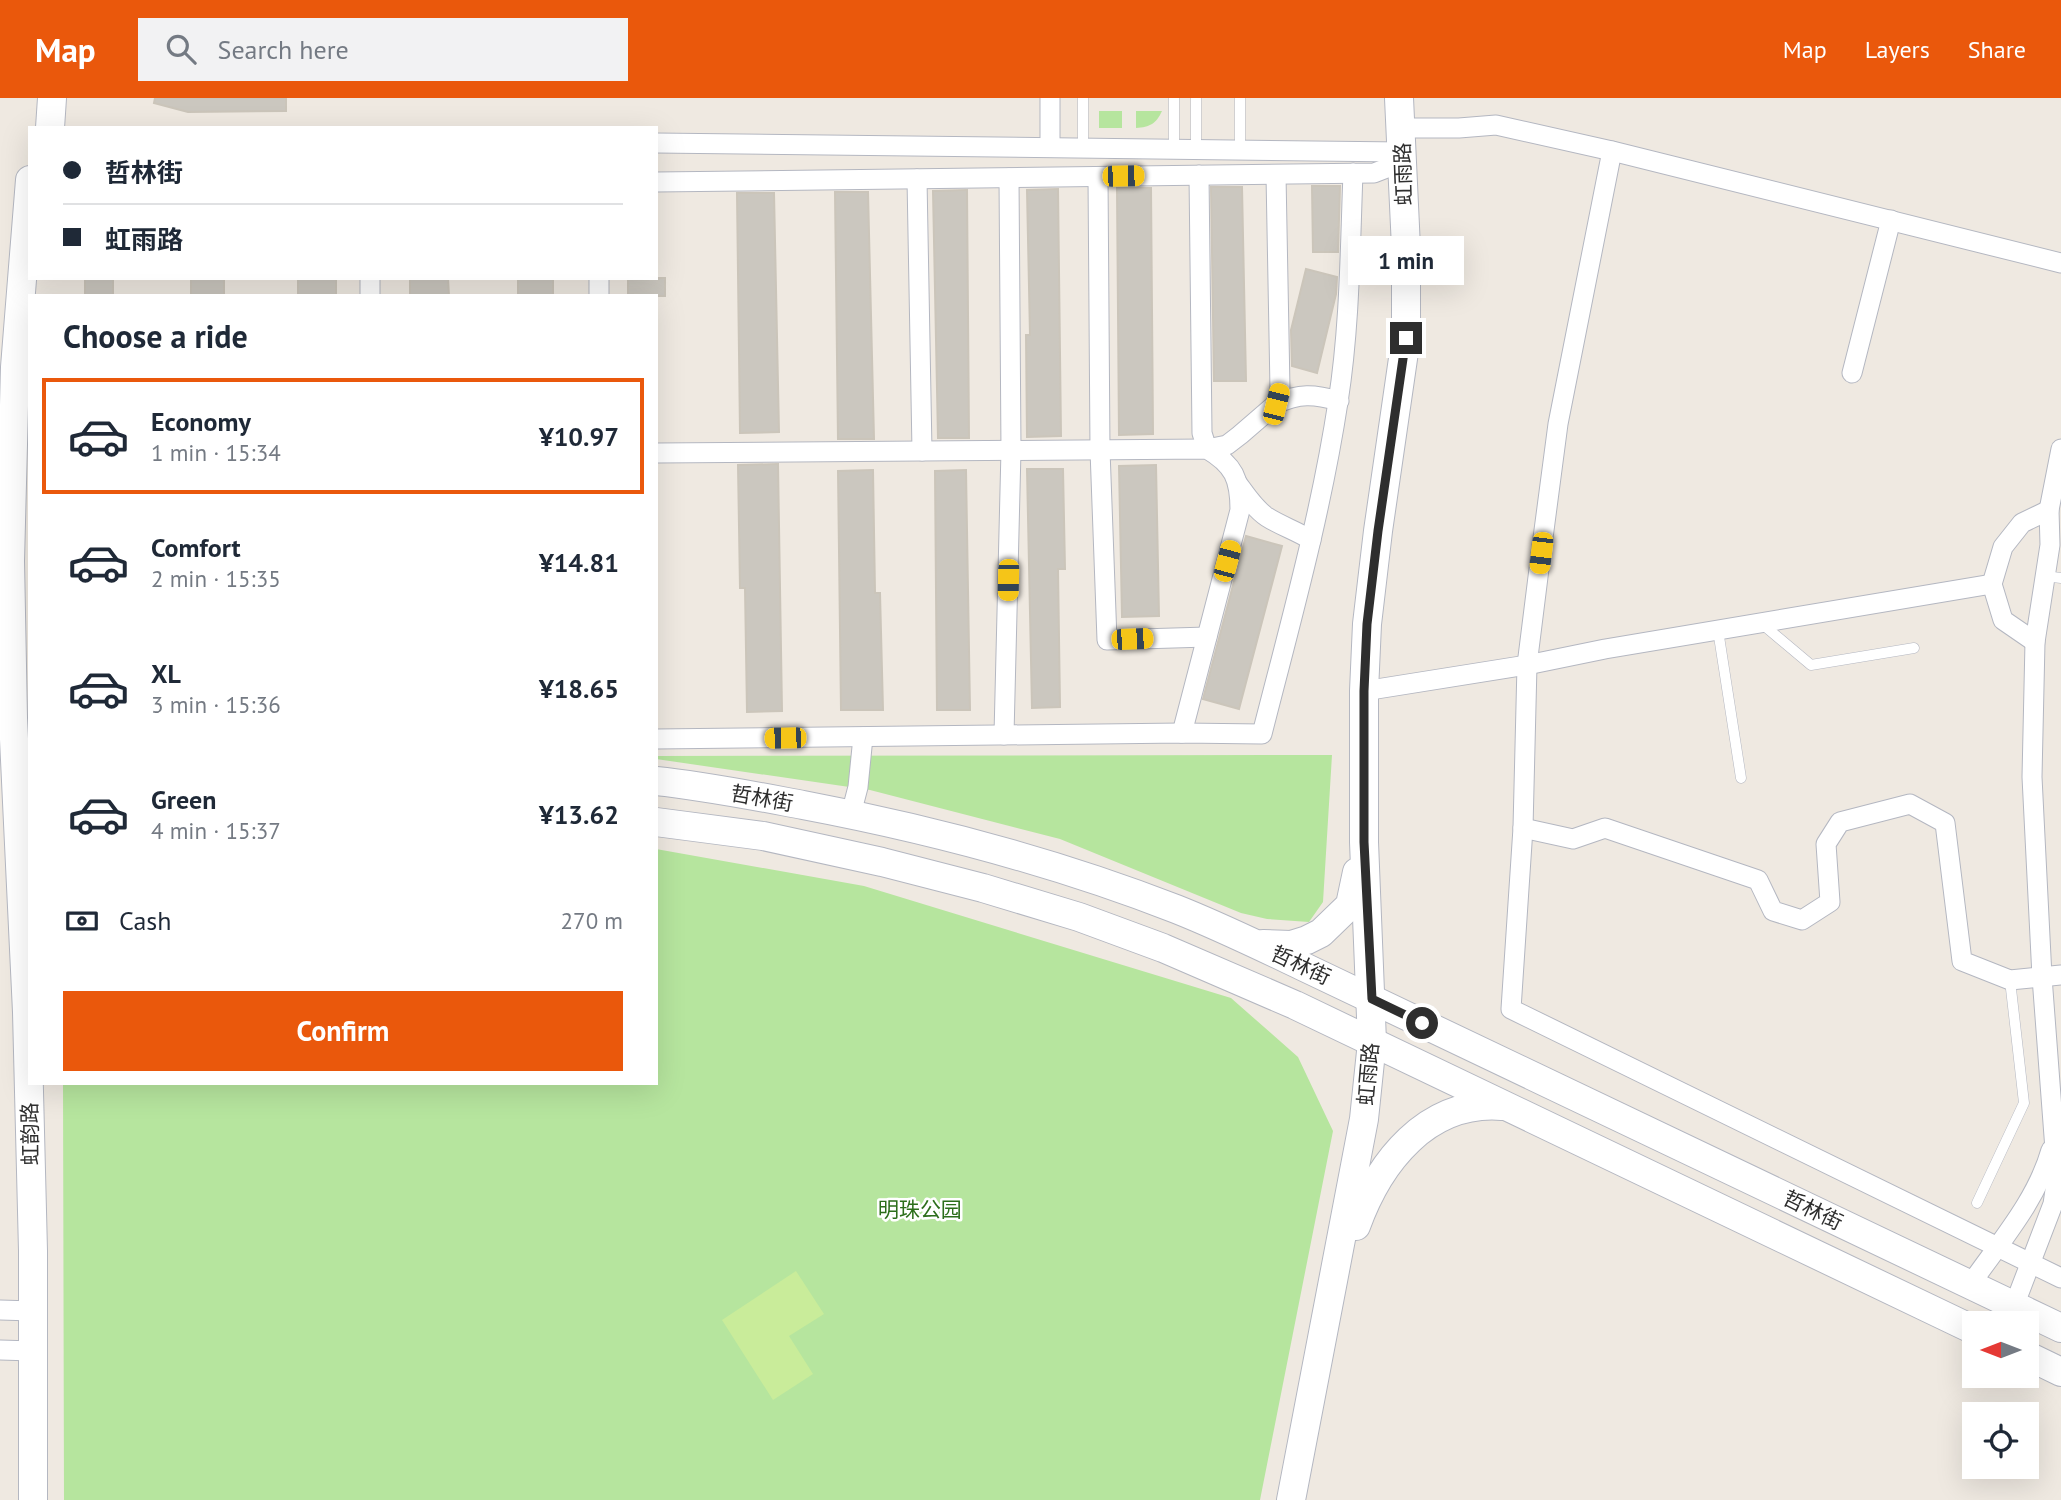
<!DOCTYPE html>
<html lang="en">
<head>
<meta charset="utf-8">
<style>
	:root { --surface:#fff; --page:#f2f2f3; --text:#1f2937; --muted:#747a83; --line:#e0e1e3; --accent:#ea580c }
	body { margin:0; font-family:"PT Sans","Noto Sans SC",sans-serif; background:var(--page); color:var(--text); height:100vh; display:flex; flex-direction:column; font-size:26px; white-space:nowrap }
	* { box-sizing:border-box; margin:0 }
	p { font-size:23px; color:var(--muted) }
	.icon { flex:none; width:38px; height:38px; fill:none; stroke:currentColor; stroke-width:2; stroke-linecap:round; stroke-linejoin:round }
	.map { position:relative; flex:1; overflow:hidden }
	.details { position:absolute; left:28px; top:196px; width:630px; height:791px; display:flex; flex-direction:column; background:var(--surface); border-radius:0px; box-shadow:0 7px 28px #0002 }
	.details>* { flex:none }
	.banner { position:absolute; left:28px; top:28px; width:630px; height:154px; border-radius:0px; box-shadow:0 7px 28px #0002; display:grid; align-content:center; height:154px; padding:0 35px; background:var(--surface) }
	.needle { width:46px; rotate:270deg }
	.fabs { position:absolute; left:1962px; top:1213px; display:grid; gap:14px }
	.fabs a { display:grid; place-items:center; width:77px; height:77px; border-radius:0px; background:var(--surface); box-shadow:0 7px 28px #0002; font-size:35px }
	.end { position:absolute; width:32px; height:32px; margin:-16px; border:9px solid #2e2e2e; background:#fff; box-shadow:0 0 0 4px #fff }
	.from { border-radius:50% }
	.bubble { position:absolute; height:49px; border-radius:0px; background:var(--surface); box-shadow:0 7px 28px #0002; font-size:23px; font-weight:700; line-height:49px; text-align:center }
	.car { position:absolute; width:21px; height:42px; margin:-21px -10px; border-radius:9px; box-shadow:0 0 5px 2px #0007; background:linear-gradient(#f5c518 24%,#345 0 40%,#f5c518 0 76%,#345 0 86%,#f5c518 0) }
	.banner b { display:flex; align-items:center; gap:24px; height:66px; font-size:26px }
	.banner b+b { border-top:2px solid var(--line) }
	.banner i { width:18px; height:18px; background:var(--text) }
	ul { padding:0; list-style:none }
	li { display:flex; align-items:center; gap:21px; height:116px; margin:0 14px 10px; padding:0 21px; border:4px solid transparent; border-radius:0px }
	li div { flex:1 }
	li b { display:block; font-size:26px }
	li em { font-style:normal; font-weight:700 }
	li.on { border-color:var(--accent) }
	li>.icon { width:63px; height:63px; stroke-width:1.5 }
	h2 { padding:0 35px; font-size:32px; line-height:84px }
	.pay { display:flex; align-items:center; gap:18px; height:77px; padding:0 35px; font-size:26px }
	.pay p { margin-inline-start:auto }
	.action { display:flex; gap:14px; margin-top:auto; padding:14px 35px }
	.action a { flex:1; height:80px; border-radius:0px; background:var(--accent); color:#fff; font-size:28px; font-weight:700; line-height:80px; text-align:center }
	header { display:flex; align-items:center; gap:42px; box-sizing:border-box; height:98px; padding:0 35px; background:var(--accent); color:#fff }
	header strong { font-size:33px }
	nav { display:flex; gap:38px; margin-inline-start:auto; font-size:24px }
	.search { width:490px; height:63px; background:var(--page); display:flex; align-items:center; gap:18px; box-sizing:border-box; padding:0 24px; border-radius:0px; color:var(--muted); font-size:26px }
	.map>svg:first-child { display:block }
</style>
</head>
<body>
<header>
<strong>Map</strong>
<div class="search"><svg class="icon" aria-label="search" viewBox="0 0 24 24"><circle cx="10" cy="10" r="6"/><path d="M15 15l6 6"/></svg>Search here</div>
<nav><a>Map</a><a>Layers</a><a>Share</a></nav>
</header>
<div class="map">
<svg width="2061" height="1402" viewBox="0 0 2061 1402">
	<rect width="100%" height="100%" fill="#efe9e1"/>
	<!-- green -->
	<g fill="#b6e59e">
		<rect x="1099" y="13" width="23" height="17"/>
		<path d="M1136,13h26c-6,13 -12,16 -26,17z"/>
		<path d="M1332,657l-9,147 -14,20 -42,-3 -26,-6 -181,-74 -190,-49 -214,-31v-3z"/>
		<path d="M656,751l208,37 367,112 67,59 35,74 -73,369h-1196l-1,-417h593z"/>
	</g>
	<!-- pitch -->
	<path fill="#c9ec9a" d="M796,1173l28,43 -35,22 24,38 -40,26 -51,-80z"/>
	<!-- building -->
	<g fill="#cbc7bf" stroke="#cbc5ba" stroke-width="2">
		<path d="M155,0h131v13l-98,1 -34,-9z"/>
		<path d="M1312,88h28l-2,66h-25z"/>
		<path d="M1211,89h31l4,194h-32z"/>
		<path d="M1117,90h34l2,246 -34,1z"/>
		<path d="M1058,91l3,247 -34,1 -1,-102h4l-3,-145z"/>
		<path d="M967,92l2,248h-31l-5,-247z"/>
		<path d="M835,94h33l6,247h-36z"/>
		<path d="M737,95h37l5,239 -39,1z"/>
		<path d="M1306,171l31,8 -1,17 -19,79 -25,-7 -1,-36z"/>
		<rect x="85" y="180" width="28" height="18"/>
		<rect x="191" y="180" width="33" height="18"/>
		<rect x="298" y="180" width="38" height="18"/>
		<path d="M410,180h38l1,18h-39z"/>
		<rect x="518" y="180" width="35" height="18"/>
		<rect x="628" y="180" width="37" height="18"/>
		<path d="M778,366l4,247 -35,1 -2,-124h-5l-2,-123z"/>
		<path d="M1156,367l3,151 -37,1 -3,-151z"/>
		<path d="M1027,371h36l2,100h-7l2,138 -28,1z"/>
		<path d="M873,372l2,123h5l3,117h-42l-3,-239z"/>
		<path d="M966,372l4,240h-33l-2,-239z"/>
		<path d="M1246,438l36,10 -43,163 -36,-10z"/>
	</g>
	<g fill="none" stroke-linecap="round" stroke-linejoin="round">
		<!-- lane casing -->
		<g stroke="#b4b7c1" stroke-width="11">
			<g id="lane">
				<path d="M1174,0v50"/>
				<path d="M1240,0v51"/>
				<path d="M1083,49v-49"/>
				<path d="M1196,50v-50"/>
				<path d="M2045,478l16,2"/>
				<path d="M1761,525l50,42 103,-17"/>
				<path d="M1718,532l23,148"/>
				<path d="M1977,1105l47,-100 -14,-123"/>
			</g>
		</g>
		<!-- street casing -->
		<g stroke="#b4b7c1" stroke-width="21">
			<g id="street">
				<path d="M1401,30h58l37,-3 116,26 449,112"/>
				<path d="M656,45l746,9"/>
				<path d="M1050,49v-49"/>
				<path d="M1612,53l-54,273 -17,129 -14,112 -4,163 -12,181 550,269"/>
				<path d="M1199,77l3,258 5,16 20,-4 13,-10 36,-31 4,-15 -4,-214"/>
				<path d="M1098,79l2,273 7,190 100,-3"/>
				<path d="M917,81l5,272"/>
				<path d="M656,84l718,-9 18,-7 10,-14"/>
				<path d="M370,180v18"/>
				<path d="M599,180v18"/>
				<path d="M1852,275l39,-153"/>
				<path d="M1276,306c23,-11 38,-10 63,-3"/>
				<path d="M656,355l551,-4c27,16 33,30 33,61l-58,223"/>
				<path d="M1238,386c8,11 17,25 29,33 14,9 30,14 44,23"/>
				<path d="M2035,544l-32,-22 -11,-36 11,-37 19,-24 27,-13"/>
				<path d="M1364,593l163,-26 78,-16 387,-65"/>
				<path d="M1004,637l7,-285 -2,-272"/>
				<path d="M656,641l526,-6 80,1c28,-110 59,-220 76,-332 12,-76 12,-153 15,-229"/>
				<path d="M851,716l7,-27 5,-50"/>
				<path d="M1523,730l50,11 32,-11 153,52 15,31 29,9 28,-18 -4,-58 14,-22 70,-18 35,19 17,138 48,19 51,-5"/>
				<path d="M1970,1187c30,-43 67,-85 81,-135"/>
				<path d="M2014,1208l39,-102 4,-28 -15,-199 -10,-200 3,-135 15,-97 -1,-35 12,-61"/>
				<path d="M0,1212l33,1"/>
				<path d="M0,1252l33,1"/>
			</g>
		</g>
		<!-- secondary casing -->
		<g stroke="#b4b7c1" stroke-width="30">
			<g id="secondary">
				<path d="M50,30l2,-30"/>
				<path d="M30,82l-15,187 -5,194 3,157 14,294 6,239v249"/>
				<path d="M656,683c49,5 99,15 147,24 127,24 252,57 373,104 43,17 84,37 126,57l759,362"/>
				<path d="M656,724l107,14 119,26 101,26 96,29 84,31 132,57 679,325"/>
				<path d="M1263,846l28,1 16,-5 14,-7 29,-28 7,-33"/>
				<path d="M1356,1128c23,-64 71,-126 146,-120"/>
				<path d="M2026,1257l35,17"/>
				<path d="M1291,1402l73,-381 8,-77 -8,-200v-151l3,-67 11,-93 28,-193v-90l-7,-150"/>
			</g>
		</g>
		<!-- lane -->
		<use href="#lane" stroke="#fff" stroke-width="10"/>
		<!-- street -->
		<use href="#street" stroke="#fff" stroke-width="19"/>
		<!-- secondary -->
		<use href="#secondary" stroke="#fff" stroke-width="28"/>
	</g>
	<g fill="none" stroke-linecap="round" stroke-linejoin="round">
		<!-- route -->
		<path stroke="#2e2e2e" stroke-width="9" d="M1406,240l-28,193 -11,93 -3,67v151l8,157 50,24"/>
	</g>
	<g text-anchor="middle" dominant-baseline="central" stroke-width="5" stroke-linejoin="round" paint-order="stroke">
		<!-- street labels -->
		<g font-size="21" fill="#2e2e2e" stroke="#fff">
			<text transform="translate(1403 76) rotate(-92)">虹雨路</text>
			<text transform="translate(762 700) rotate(10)">哲林街</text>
			<text transform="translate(1301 867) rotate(25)">哲林街</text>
			<text transform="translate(1368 976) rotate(-85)">虹雨路</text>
			<text transform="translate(30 1036) rotate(-91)">虹韵路</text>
			<text transform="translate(1813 1112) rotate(26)">哲林街</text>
		</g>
		<!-- park labels -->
		<g font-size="21" fill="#2c6e1b" stroke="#fff">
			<text x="920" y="1111">明珠公园</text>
		</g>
	</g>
</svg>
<div class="fabs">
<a><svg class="needle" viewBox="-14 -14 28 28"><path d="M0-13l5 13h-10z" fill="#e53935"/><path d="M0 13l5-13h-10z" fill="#747a83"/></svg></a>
<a><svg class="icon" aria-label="locate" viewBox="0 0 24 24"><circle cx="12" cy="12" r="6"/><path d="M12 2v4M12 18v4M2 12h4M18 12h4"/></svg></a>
</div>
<i class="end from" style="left:1422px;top:925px"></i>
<i class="end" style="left:1406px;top:240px"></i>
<div class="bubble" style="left:1348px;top:138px;width:116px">1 min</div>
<i class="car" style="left:1123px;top:78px;rotate:89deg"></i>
<i class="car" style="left:1276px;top:306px;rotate:14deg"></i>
<i class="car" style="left:1541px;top:455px;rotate:187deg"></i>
<i class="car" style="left:1227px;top:463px;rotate:15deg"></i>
<i class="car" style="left:1008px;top:482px;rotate:181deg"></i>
<i class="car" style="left:1132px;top:541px;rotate:88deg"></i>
<i class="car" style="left:785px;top:640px;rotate:269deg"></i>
<div class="banner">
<b><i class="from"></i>哲林街</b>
<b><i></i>虹雨路</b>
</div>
<section class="details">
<h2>Choose a ride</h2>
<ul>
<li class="on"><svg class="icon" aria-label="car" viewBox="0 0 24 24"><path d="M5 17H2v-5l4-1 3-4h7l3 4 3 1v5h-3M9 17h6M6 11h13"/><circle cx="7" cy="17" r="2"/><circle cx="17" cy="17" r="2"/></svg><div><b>Economy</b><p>1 min · 15:34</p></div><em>¥10.97</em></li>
<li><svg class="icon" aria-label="car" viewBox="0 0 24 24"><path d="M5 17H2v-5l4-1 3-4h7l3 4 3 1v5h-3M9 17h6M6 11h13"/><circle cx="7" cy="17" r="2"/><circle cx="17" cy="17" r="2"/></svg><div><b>Comfort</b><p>2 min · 15:35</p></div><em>¥14.81</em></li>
<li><svg class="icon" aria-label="car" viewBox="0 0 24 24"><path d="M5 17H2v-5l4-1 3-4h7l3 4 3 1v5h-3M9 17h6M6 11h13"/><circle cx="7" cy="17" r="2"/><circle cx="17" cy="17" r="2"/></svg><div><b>XL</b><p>3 min · 15:36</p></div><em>¥18.65</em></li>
<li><svg class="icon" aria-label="car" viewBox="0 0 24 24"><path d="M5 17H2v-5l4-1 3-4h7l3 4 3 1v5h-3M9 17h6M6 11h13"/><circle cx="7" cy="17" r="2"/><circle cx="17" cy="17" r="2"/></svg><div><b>Green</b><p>4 min · 15:37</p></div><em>¥13.62</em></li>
</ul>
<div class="pay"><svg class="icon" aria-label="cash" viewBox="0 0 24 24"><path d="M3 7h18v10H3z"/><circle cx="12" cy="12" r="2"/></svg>Cash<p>270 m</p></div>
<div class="action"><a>Confirm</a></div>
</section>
</div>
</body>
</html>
